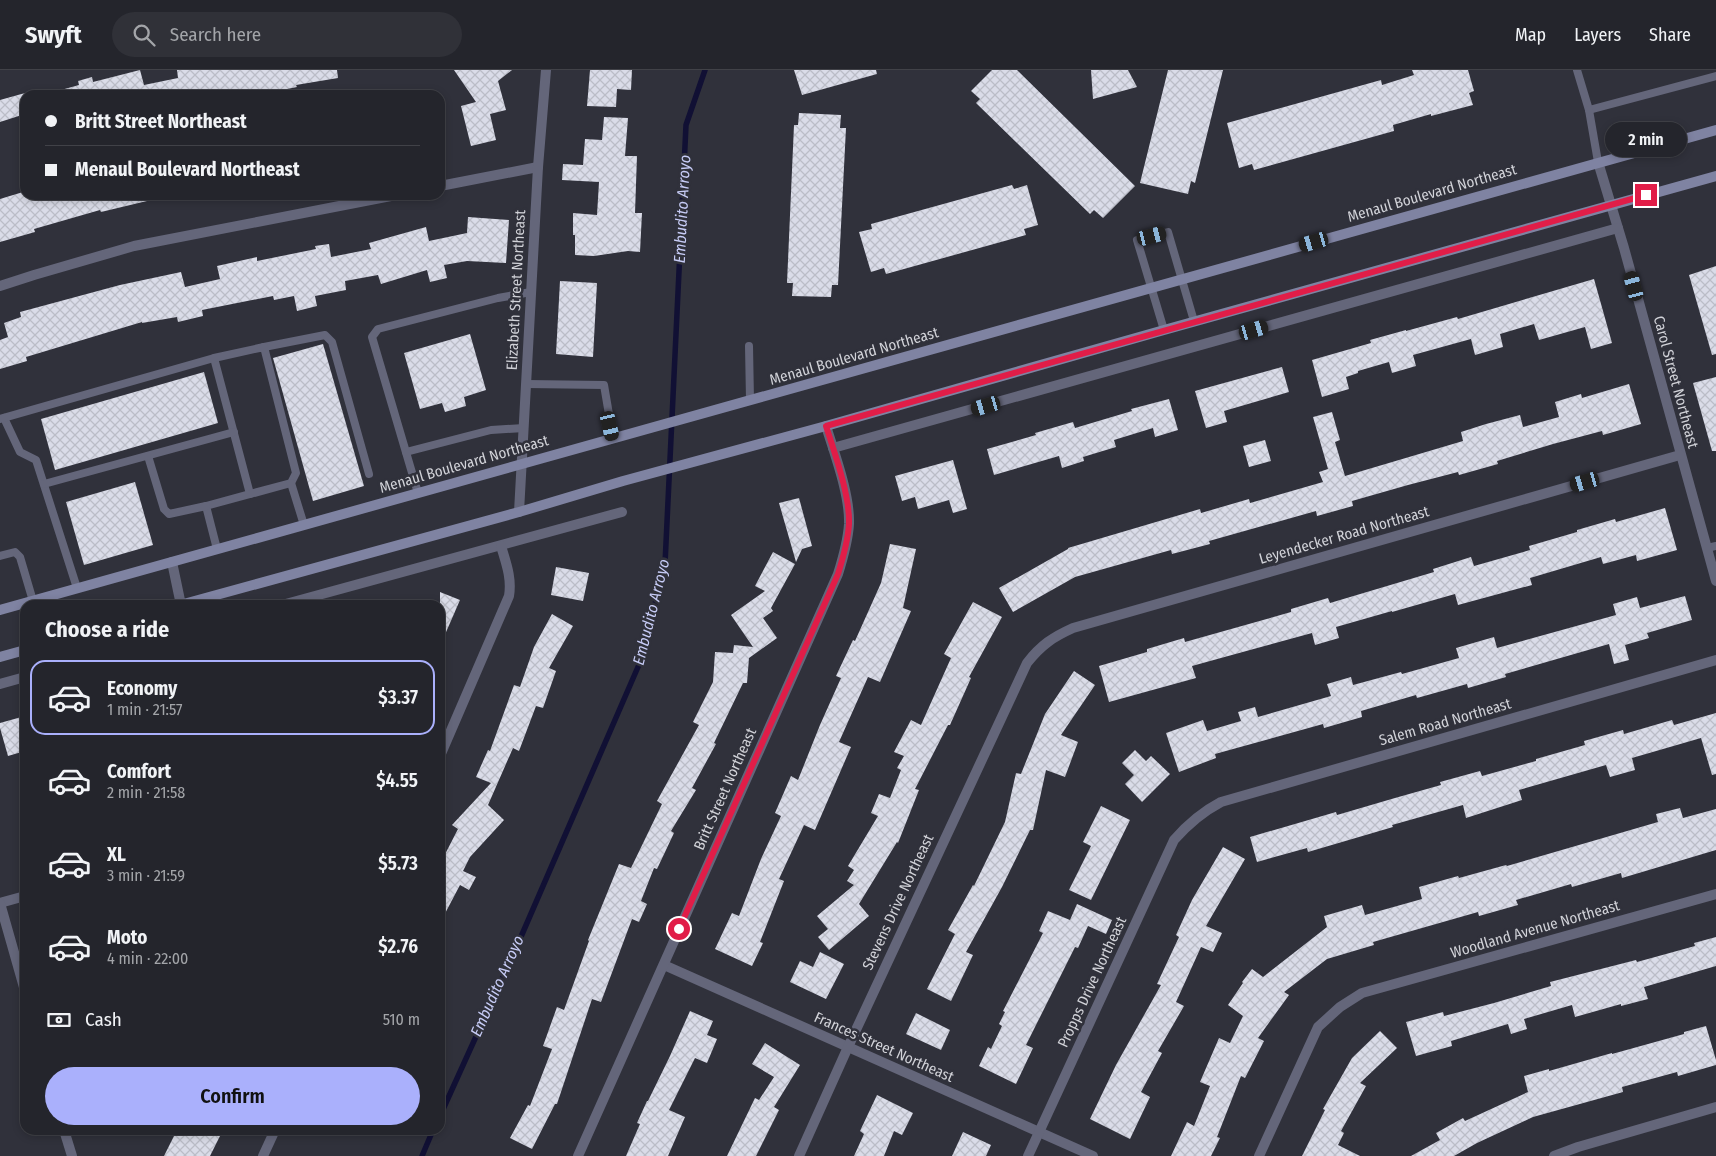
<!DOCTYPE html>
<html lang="en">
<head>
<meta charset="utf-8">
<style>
	:root { --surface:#24252c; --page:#303138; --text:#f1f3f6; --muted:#a3a5a9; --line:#414248; --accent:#aab0fc }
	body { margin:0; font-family:"Fira Sans Condensed",sans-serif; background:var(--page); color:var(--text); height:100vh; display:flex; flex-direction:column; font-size:19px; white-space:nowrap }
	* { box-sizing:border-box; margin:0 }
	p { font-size:16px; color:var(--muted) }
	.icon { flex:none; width:28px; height:28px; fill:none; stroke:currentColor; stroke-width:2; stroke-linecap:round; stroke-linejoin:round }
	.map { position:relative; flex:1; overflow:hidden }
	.details { position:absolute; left:20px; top:530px; width:425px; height:535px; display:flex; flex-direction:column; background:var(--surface); border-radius:15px; box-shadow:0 2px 8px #0003,0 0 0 1px var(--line) }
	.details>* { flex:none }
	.banner { position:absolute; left:20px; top:20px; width:425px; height:110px; border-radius:15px; box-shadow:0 2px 8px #0003,0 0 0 1px var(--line); display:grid; align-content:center; height:110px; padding:0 25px; background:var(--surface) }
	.end { position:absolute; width:22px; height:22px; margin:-11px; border:6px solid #e11d48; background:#fff; box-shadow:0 0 0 2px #fff }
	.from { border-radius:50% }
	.bubble { position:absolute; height:35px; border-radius:18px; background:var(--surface); box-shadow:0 2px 8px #0003,0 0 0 1px var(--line); font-size:16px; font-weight:600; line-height:35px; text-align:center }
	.car { position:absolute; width:15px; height:30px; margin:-15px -8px; border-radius:6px; box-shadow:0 0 4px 1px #0007; background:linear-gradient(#222 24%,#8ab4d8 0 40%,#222 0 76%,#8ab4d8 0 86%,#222 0) }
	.banner b { display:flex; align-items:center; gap:18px; height:48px; font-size:19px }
	.banner b+b { border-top:1px solid var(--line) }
	.banner i { width:12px; height:12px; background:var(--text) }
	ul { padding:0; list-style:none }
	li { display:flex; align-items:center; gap:15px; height:75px; margin:0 10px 8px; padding:0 15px; border:2px solid transparent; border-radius:15px }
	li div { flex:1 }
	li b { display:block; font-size:19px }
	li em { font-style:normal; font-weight:600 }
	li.on { border-color:var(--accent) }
	li>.icon { width:45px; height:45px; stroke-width:1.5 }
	h2 { padding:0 25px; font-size:22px; line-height:60px }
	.pay { display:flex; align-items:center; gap:12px; height:55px; padding:0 25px; font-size:19px }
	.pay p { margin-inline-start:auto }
	.cta { display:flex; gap:10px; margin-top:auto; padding:10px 25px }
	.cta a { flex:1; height:58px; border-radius:30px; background:var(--accent); color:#111; font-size:20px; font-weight:600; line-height:58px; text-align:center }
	header { display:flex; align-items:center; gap:30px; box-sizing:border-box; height:70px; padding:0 25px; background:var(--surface); border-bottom:1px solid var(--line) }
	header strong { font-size:24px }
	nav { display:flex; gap:28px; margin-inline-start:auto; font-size:18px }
	.search { width:350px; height:45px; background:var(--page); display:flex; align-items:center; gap:12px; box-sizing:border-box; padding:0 18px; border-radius:28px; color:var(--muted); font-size:19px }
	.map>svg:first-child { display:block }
</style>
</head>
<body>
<header>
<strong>Swyft</strong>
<div class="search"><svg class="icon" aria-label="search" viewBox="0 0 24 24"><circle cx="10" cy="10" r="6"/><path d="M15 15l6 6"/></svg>Search here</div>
<nav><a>Map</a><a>Layers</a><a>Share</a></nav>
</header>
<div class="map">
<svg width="1716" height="1086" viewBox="0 0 1716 1086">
	<defs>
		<pattern id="building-cross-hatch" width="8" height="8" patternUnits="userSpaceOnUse" patternTransform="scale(1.25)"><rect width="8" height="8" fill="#dadce8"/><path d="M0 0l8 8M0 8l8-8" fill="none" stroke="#bbbdc7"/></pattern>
	</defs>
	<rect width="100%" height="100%" fill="#30313b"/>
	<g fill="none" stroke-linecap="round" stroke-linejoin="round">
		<!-- stream -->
		<g stroke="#111034" stroke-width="5.5">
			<path d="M440,1046l77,-170 124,-286 24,-96 21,-439 19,-55"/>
			<path d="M422,1086l11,-26"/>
		</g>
	</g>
	<!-- building -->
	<g fill="url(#building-cross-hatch)">
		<path d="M140,0l4,15 34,-7 -1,-8h160l1,8 -42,7 1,2 -39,8h-196l-1,-5 18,-5 -1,-4 14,-4 1,5z"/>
		<path d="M454,0h58l-14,11 8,29 -16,4 6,26 -25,6 -10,-40 15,-4z"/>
		<path d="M590,0h42l-1,20 -14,-1 -1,18 -29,-1z"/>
		<path d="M794,0h82l1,4 -75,21z"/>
		<path d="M992,0h25l118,116 -32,32 -9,-8 -4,4 -114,-111 4,-4 -9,-8z"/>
		<path d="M1091,0h37l9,17 -44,12z"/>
		<path d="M1168,0h55l-28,113 -4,-2 -3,13 -48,-11z"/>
		<path d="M1412,0h56l6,21 -5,2 4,12 -42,11v-2l-38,11 1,6 -140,39 -2,-6 -13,4 -12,-45 154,-43 1,5 32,-10z"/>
		<path d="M25,23v21l-25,8v-22z"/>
		<path d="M799,43l42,2 -1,13h6l-8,157h-6l-1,12 -39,-1 1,-13h-6l7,-158h4z"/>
		<path d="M604,47l24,1 -3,38h12l-2,57h7l-2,39 -12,-1 -34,5 -19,-1v-20h-2v-22l24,2 2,-33 -37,-2 1,-16 20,1 2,-26 17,1z"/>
		<path d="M1012,115l2,4 13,-4 11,40 -14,4 2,6 -140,39 -2,-6 -13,4 -12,-40 13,-3 -1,-5z"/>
		<path d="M23,122l1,3h122l1,6 -46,11 -1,-2 -66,19 1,3 -35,10v-43z"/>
		<path d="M468,147l41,3 -3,43 -39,-2 -23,4 3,13 -17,4 -3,-12 -46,14 -3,-9 -33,6 1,9 -31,6 2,10 -20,5 -3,-15 -20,4 -1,-4 -71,14 1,6 -25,6 -1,-5 -35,6v-1l-116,35 1,4 -27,8v-29l8,-3 -4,-14 17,-6 -1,-5 100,-27 61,-13 4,15 35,-8 -3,-13 40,-9v4l59,-12 -1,-3 14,-2 2,13 40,-8 -2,-6 57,-16 3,14 38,-8z"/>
		<path d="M1716,196v88l-4,1 -23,-80z"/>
		<path d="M1594,209l18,64 -21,6 -6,-22 -46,13 -5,-16 -34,10 3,13 -28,8 -4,-16 -58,16 3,11 -24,7 -3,-11 -31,9v2l-12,4 3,12 -27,8 -10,-37 59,-17 -1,-3 36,-10v1l51,-14 1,2z"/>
		<path d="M560,211l37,2 -4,74 -37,-3z"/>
		<path d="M470,264l16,56 -22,7 2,9 -21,6 -3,-9 -22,6 -16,-56z"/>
		<path d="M323,274l41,142 -51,15 -40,-143z"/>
		<path d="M1282,297l7,25 -65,19 3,11 -21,6 -11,-37z"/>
		<path d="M204,302l14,51 -163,47 -14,-51z"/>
		<path d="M1716,307v74h-4l-19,-68z"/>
		<path d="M1629,314l12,40 -38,11 -1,-4 -49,13 -56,17 1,3 -39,11 -1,-3 -50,13 -56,16 1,5 -36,10 -1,-5 -107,30 1,3 -38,10 -1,-4 -96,27 -62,35 -14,-24 69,-39v-1l132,-39 1,4 48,-14 1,4 73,-21 -4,-10 9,-3 -15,-52 19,-5 8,28 -5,2 10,34 118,-35 -2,-9 25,-8 34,-9 3,12 36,-10 -4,-15 26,-8 1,4z"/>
		<path d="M1169,329l9,31 -23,7 -2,-9 -39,12 2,7 -33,10 1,4 -22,7 -3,-12 -65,19 -7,-26 49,-14 -1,-2 38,-11 2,6 57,-17 -1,-2z"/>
		<path d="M1265,370l6,21 -22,6 -6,-21z"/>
		<path d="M953,390l14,49 -14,4 -4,-13 -31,9 -3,-12 -13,4 -7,-25z"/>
		<path d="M135,412l18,63 -69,20 -18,-63z"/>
		<path d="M799,428l13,48 -10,3 -6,13 -17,-59z"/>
		<path d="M1665,438l12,42 -40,11 -1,-6 -33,9 -2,-7 -71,21 2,7 -74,20 -3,-11 -63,18v-1l-56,16 3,11 -24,7 -3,-12 -62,17 -58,16 4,12 -87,24 -10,-36 48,-14v-3l37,-11 1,4 106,-30v-3l37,-11 2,5 104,-31 -1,-3 38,-12 3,9 56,-16 -1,-4 48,-14v-2l38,-11 1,3z"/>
		<path d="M890,474l26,5 -13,59 8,3 -31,71 -12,-5 -29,65 12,5 -36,83 -11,-5 -25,54 5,2 -24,61 3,1 -11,23 -37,-17 17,-36 7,3 22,-57 20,-43 -6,-3 16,-37 7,4 22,-55 21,-47 -5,-2 17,-36 2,1 26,-58z"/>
		<path d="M773,482l22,12 -24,44 2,3 -10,7 14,20 -28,20 -2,25h-4l-29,60 2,1 -24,44 4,2 -25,41 3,2 -17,36 -3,-1 -13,33 6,3 -8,18 -7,-3 -31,83 -9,-3 -35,105h-2l-23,45 -22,-11 18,-33 2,1 22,-57 -9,-3 14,-39 7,3 25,-69 -1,-1 31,-76 12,4 31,-64 -5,-3 42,-76 -6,-3 20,-40 2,-30 18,1 1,-8 19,2 -22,-32 34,-24 -10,-5z"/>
		<path d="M556,497l33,6 -6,28 -32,-6z"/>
		<path d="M440,522l20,8 -20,46z"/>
		<path d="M1685,526l7,24 -45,13 2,5 -24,7 4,15 -15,4 -5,-20 -104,30 1,3 -38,11 -1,-4 -50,14 -1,-3 -55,16 1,6 -38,11 -1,-4 -108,30 1,4 -37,14 -13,-39 37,-13 4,11 34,-10 -3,-9 17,-5 3,10 73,-21 -4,-12 24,-7 2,8 48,-13 1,2 57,-16 -3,-10 38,-11 3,11 119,-33 -3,-11 24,-7 3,11z"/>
		<path d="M973,532l29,15 -33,60 2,1 -21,47h-2l-33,64 4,1 -21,53 -1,-1 -38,62 10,12 -40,34 -11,-13 10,-8 -11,-13 37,-31 -7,-4 7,-11 -6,-4 30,-50 -7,-3 8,-19 11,4 11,-28 -4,-2 7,-12 -10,-4 17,-32 10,5 30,-67 -7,-4z"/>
		<path d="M552,544l21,12 -24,42 7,3 -13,37 -7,-2 -17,45 -6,-3 -25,57 16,15 -34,37 -7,14 13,6 -7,13 -9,-5 -20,38v-59l18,-35 -6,-4 39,-42 -15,-6 12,-27 2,1 24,-66 6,2 14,-40z"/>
		<path d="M1074,601l21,14 -34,50 17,7 -13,35 -19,-7 -13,60h-3l-28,57 -36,65 7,3 -22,46 -24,-12 28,-55 -7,-4 25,-45 1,1 31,-64 11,-49 5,1 24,-60z"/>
		<path d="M1716,643v61l-4,1 -11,-37 -69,20 3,12 -25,7 -4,-12 -87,25 3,10 -56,18 -3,-13 -71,20 1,2 -85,25 -1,-4 -50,14 -7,-25 86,-25 1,3 58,-17 46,-13 -1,-3 40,-11 2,5 54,-15v-2l49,-14 -1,-4 39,-11 1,4 48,-14 2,5z"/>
		<path d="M25,646v35l-17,5 -8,-28v-5z"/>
		<path d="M1135,680l11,11 5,-5 19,18 -28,28 -17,-18 9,-9 -12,-12z"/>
		<path d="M1101,736l29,14 -39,80 -22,-10 22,-44 -8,-4z"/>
		<path d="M1680,738l3,10 33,-9v41l-94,28 -1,-5 -49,14 -1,-3 -55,16 2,5 -39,11 -1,-4 -105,30 1,3 -47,14 -43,33 5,3 -31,43 6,3 -19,37 -4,-2 -24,61 3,1 -9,18h-40l16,-34 7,4 16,-40 -10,-4 19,-44 11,5 13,-27 -15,-11 15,-22 -1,-1 10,-13 11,8 64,-50 -3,-11 38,-11 3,10 57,-16 -3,-12 39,-11 1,2 47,-13 1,1 151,-44 -2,-8z"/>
		<path d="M1223,777l22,12 -39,67 16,7 -9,19 -12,-5 -25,55 8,4 -26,45 4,2 -21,39 9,5 -20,42 -40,-20 26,-54 45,-80 -4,-1 22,-47 -3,-2 16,-35z"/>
		<path d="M1077,834l35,16 -6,14 -18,-8 -10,22 -3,-1 -49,98 7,3 -17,36 -37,-18 9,-19 3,2 11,-23 -3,-2 6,-12 -2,-1 40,-78 -4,-2 9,-20 22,9z"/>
		<path d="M1716,867v29l-72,21 4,12 -27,7v-2l-46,13 -3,-12 -48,14 3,10 -16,5 -3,-10 -57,17 1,5 -36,10 -10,-34 37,-10 1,4 50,-13 57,-17 -1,-4 86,-22 1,2 58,-16 -1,-3z"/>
		<path d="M820,882l24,12 -18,35 -36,-17 10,-21 13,6z"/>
		<path d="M690,941l23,10 -6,14 10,4 -10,24 -12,-5 -26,52 16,7 -17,39h-42l14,-32 -3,-1 10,-22h1l22,-45z"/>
		<path d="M916,943l34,17 -9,20 -35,-16z"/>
		<path d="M1706,956l10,34v5l-38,11 -1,-4 -55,15 1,5 -90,25 -56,26 -23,13h-43l29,-16 -4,-7 27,-15 2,3 63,-29 -4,-16 25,-7v2l63,-18v1l72,-20v-2z"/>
		<path d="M1380,961l17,17 -37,35 6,3 -25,45 3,2 -6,12 22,11h-58l23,-46 -2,-1 29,-51z"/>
		<path d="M765,973l35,22 -26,42 5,3 -23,46h-29l28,-58 4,2 15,-23 -22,-13z"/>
		<path d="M877,1025l36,18 -11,22 -8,-4 -10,25h-30l10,-22 -4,-3z"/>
		<path d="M177,1060h46l-13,26h-46z"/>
		<path d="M963,1062l28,13 -5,11h-34z"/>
	</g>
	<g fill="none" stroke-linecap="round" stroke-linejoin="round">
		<!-- service -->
		<g stroke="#64667a" stroke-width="8">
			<path d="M1577,0l12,40 127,-34"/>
			<path d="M1589,40l9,52"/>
			<path d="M1164,260l-27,-90 31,-8 26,89"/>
			<path d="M749,276l1,54"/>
			<path d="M264,277l61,-12 7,7 37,132"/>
			<path d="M214,288l36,136"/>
			<path d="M526,314l78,1 9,53"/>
			<path d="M4,348l16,34 16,8 41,128"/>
			<path d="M0,349l214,-61 50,-11 32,126 -5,10 -85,23 11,43"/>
			<path d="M406,382l85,-22 33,-2"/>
			<path d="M148,386l16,53 5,5 37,-8"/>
			<path d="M291,413l13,42"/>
			<path d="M44,414l190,-52"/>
			<path d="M418,423l-46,-156 6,-8 120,-31 33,-6"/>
			<path d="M1707,478l9,-2"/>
			<path d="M0,486l15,-4 5,5 13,44"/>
		</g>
		<!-- minor -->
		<g stroke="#64667a" stroke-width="10">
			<path d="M1598,92l26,86 92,333"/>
			<path d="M440,116l98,-19"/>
			<path d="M0,216l34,-11 100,-29 262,-51"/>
			<path d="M833,378l785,-220"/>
			<path d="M519,442l19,-345 8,-97"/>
			<path d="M172,492l9,43"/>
			<path d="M282,535l340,-93"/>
			<path d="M0,614l25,-7"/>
			<path d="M440,686l69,-160c3,-18 -3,-33 -8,-50"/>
			<path d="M0,833l25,-7"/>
			<path d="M664,895l429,191"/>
			<path d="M263,1086l12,-26"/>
			<path d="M578,1086l260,-582c5,-16 10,-33 11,-50 1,-29 -14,-69 -23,-98"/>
			<path d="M799,1086l49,-109 179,-384c14,-18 26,-26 46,-35l607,-173"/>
			<path d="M1028,1086l146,-316c14,-16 28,-28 47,-38l495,-142"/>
			<path d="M1259,1086l59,-129 22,-20 22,-14 354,-99"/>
			<path d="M1554,1086l24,-9 138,-40"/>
		</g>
		<!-- tertiary -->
		<g stroke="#64667a" stroke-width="10">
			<path d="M0,833l25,88"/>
			<path d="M64,1060l8,26"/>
		</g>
		<!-- secondary -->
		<g stroke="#7f83a2" stroke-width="10">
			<path d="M180,535l339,-93 104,-31 203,-55 338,-96 552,-154"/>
			<path d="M0,540l1716,-480"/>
			<path d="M0,587l25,-7"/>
		</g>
	</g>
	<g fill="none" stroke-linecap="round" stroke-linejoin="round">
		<!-- route -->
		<path stroke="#e11d48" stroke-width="6" d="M679,859l159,-355c5,-16 10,-33 11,-50 1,-28 -14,-70 -23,-98l820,-231"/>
	</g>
	<g text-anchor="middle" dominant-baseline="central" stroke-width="5" stroke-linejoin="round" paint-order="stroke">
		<!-- street labels -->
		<g font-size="15" fill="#d1d2d8" stroke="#30313b">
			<text transform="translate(1432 123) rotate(-16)">Menaul Boulevard Northeast</text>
			<text transform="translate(516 220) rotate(-87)">Elizabeth Street Northeast</text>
			<text transform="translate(854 286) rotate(-16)">Menaul Boulevard Northeast</text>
			<text transform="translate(1676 312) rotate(75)">Carol Street Northeast</text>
			<text transform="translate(464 394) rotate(-16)">Menaul Boulevard Northeast</text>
			<text transform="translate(1344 465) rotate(-16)">Leyendecker Road Northeast</text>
			<text transform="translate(1445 652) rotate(-16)">Salem Road Northeast</text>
			<text transform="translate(725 719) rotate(-66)">Britt Street Northeast</text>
			<text transform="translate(898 832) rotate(-65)">Stevens Drive Northeast</text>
			<text transform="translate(1535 859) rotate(-16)">Woodland Avenue Northeast</text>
			<text transform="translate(1092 912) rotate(-65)">Propps Drive Northeast</text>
			<text transform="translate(884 977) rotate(24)">Frances Street Northeast</text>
		</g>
		<!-- water labels -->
		<g font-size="16" font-style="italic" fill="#c7ccf6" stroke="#30313b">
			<text transform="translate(682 139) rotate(-87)">Embudito Arroyo</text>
			<text transform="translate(651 542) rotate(-76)">Embudito Arroyo</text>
			<text transform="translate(497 916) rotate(-66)">Embudito Arroyo</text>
		</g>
	</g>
</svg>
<i class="end from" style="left:679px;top:859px"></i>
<i class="end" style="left:1646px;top:125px"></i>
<div class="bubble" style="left:1605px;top:52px;width:82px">2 min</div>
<i class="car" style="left:1152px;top:166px;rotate:76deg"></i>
<i class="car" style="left:1314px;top:172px;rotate:254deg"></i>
<i class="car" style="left:1634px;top:216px;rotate:345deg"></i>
<i class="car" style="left:1254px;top:260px;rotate:74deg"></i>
<i class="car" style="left:986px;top:336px;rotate:254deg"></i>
<i class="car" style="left:610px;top:356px;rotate:167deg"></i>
<i class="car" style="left:1585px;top:412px;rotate:254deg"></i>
<div class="banner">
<b><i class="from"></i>Britt Street Northeast</b>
<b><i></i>Menaul Boulevard Northeast</b>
</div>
<section class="details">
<h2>Choose a ride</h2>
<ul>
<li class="on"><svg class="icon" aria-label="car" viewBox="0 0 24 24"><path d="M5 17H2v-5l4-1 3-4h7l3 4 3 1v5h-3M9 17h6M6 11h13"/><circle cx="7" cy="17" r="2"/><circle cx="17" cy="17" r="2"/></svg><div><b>Economy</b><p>1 min · 21:57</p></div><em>$3.37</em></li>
<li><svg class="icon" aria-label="car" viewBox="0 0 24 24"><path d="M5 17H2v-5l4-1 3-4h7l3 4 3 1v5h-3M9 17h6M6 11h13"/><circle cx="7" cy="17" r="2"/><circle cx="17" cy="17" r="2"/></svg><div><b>Comfort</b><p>2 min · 21:58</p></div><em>$4.55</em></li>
<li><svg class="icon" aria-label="car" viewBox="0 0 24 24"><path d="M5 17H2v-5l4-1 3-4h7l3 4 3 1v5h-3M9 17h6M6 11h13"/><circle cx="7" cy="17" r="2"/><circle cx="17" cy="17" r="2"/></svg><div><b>XL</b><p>3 min · 21:59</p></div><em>$5.73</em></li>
<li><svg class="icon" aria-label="car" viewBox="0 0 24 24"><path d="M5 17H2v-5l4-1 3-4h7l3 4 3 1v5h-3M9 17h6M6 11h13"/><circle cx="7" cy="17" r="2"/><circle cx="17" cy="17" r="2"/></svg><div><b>Moto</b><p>4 min · 22:00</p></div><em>$2.76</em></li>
</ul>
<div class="pay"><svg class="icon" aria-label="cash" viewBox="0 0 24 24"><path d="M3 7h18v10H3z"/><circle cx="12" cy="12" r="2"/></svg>Cash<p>510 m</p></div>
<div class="cta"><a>Confirm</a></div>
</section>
</div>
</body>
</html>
